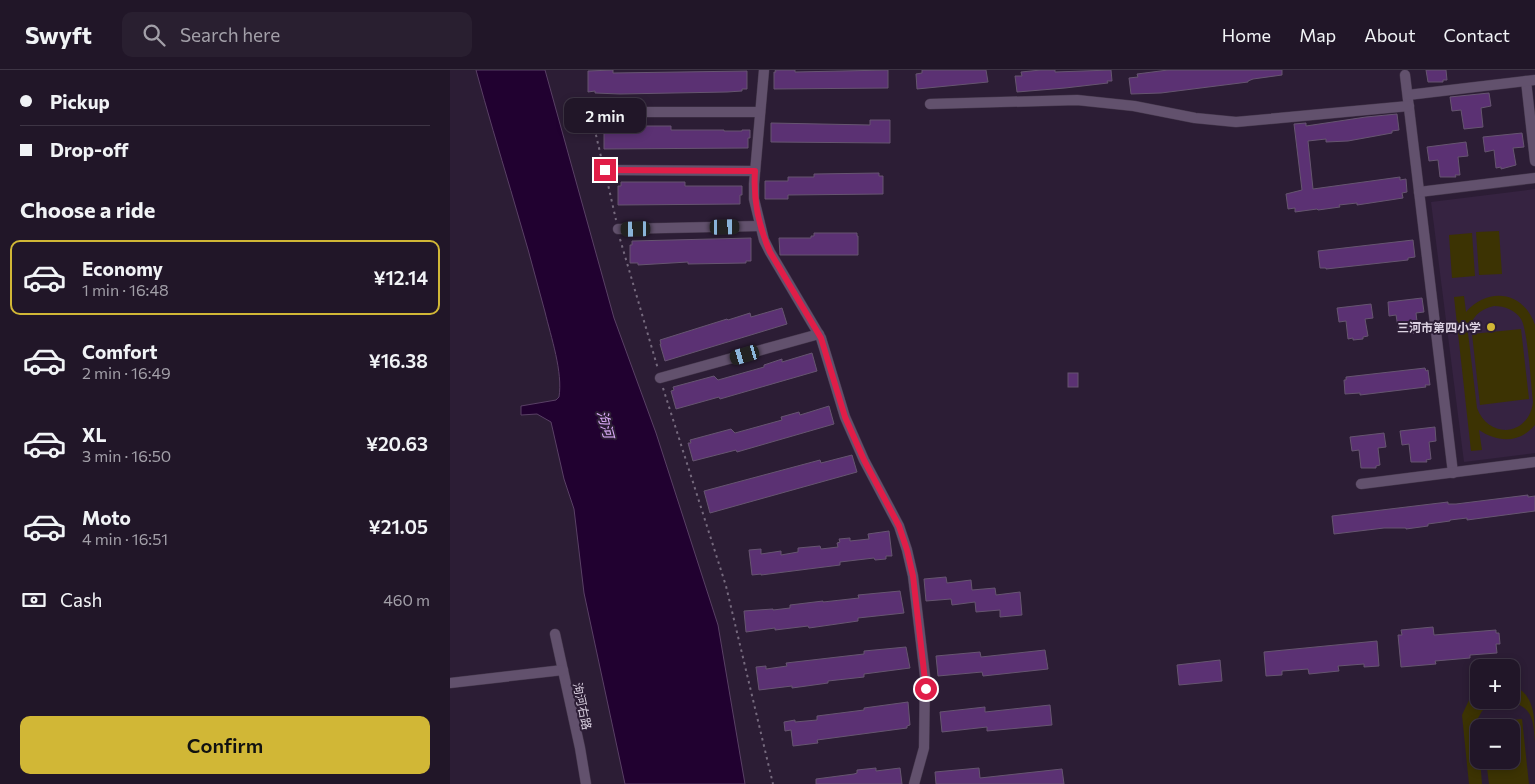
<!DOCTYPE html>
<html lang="en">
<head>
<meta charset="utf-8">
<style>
	:root { --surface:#211628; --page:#291f30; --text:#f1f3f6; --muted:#a29fa8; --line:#3e3545; --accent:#d1b736 }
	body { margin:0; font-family:Commissioner,"Noto Sans SC",sans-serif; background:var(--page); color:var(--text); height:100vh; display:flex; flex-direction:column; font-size:19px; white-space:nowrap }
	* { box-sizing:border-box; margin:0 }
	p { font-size:16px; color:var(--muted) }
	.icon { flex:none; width:28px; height:28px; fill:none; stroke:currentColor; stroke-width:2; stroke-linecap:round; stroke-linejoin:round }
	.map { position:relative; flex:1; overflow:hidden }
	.drawer { display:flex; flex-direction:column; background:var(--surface); width:450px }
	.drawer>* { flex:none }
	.banner { display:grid; align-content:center; height:110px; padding:0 20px; background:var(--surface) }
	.fabs { position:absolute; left:1020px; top:589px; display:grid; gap:10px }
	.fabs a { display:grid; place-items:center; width:50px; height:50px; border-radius:10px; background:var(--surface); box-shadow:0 2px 8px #0003,0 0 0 1px var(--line); font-size:25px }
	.end { position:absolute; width:22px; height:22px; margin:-11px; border:6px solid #e11d48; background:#fff; box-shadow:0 0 0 2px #fff }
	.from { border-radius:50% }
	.bubble { position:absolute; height:35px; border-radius:10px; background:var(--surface); box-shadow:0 2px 8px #0003,0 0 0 1px var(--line); font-size:16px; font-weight:600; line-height:35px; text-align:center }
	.car { position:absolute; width:15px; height:30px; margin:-15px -8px; border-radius:6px; box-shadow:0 0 4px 1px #0007; background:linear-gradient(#222 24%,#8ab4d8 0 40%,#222 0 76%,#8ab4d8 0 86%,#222 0) }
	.banner b { display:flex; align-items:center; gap:18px; height:48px; font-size:19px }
	.banner b+b { border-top:1px solid var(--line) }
	.banner i { width:12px; height:12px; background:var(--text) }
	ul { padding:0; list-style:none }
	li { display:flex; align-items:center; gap:15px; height:75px; margin:0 10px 8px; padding:0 10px; border:2px solid transparent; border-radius:10px }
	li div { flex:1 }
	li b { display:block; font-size:19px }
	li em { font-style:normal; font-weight:600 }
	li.on { border-color:var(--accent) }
	li>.icon { width:45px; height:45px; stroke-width:1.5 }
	h2 { padding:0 20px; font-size:22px; line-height:60px }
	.pay { display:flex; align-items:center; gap:12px; height:55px; padding:0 20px; font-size:19px }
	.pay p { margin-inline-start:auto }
	.primary-button { display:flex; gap:10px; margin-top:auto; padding:10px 20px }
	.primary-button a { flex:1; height:58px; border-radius:10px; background:var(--accent); color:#111; font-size:20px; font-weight:600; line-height:58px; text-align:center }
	header { display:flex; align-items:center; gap:30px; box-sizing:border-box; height:70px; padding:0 25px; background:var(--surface); border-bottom:1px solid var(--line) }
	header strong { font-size:24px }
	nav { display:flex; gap:28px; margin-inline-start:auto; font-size:18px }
	.search { width:350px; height:45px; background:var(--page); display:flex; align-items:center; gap:12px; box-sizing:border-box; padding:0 18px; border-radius:10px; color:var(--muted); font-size:19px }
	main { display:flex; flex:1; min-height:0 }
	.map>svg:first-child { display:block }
</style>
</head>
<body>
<header>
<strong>Swyft</strong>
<div class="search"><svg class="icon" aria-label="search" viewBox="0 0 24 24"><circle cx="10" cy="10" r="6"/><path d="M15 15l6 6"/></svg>Search here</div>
<nav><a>Home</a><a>Map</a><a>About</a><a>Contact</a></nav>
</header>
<main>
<section class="drawer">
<div class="banner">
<b><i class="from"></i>Pickup</b>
<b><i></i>Drop-off</b>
</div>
<h2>Choose a ride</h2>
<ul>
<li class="on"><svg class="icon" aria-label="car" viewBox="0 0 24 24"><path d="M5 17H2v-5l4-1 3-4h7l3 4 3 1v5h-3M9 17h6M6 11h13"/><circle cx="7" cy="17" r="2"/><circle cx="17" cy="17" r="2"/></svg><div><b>Economy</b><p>1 min · 16:48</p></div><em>¥12.14</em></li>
<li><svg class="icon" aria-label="car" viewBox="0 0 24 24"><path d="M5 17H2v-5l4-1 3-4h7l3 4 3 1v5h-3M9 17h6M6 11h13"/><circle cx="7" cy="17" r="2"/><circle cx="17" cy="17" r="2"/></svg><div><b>Comfort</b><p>2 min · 16:49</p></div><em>¥16.38</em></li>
<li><svg class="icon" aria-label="car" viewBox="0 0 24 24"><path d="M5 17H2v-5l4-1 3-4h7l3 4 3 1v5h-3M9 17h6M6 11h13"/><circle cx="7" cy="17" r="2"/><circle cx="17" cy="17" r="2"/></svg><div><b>XL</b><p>3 min · 16:50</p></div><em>¥20.63</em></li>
<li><svg class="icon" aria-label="car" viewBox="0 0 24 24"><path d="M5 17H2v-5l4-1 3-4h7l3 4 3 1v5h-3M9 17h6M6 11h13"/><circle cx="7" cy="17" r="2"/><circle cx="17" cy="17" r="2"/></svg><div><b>Moto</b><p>4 min · 16:51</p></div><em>¥21.05</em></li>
</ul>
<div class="pay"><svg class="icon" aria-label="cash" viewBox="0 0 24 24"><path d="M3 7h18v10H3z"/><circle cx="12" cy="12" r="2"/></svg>Cash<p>460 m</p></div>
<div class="primary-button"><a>Confirm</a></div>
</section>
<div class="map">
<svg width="1085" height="714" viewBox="0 0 1085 714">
	<rect width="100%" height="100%" fill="#2c1d35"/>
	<!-- built -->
	<path fill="#362341" d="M1085,119v264l-71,9 -33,-260z"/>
	<!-- green -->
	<g fill="#3c3303" fill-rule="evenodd">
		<path d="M1049,161l3,43 -23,1 -3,-43z"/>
		<path d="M1022,163l3,43 -23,2 -3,-43z"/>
		<path d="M1014,226l2,16c23,-26 58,-20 69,13v100c-15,18 -37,18 -56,5l3,20 -11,1 -17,-154zM1044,236c11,0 21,4 27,13 7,12 10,66 12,83 -4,34 -44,38 -56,6l-9,-75c3,-15 11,-24 26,-27z"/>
		<path d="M1071,259l8,70 -49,6 -8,-71z"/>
		<path d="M1061,614c24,10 24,33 24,59 -2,-25 -2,-36 -29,-43h5z"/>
		<path d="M1029,621v9h16l-13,11 -5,9 5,64h-13l-7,-69 8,-17z"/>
		<path d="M1072,649l7,65h-40l-3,-24h25v-32l-29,-1v-4z"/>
	</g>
	<!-- water -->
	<path fill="#210130" stroke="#594065" d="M26,0h69l69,248 42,115 62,192 27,159h-120l-41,-191 -10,-84 -10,-30 -13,-57 -14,-8 -16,1v-9l35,-6 3,-3c4,-25 -8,-60 -14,-85 -21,-82 -47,-161 -69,-242z"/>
	<!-- building -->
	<g fill="#5b3173" stroke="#665570">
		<path d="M163,0v3l134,-2v18h-5v2l-15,1 -107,2 -25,-1v-2l-7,1v-21z"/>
		<path d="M325,0h20v2l93,-2v18l-114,1v-17h2z"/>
		<path d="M472,0h64l2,12 -71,7 -1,-15 6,-1z"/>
		<path d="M591,0h14v2l56,-2 1,11h-5l1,2 -43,5 -48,4 -2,-16h7l-1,-4z"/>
		<path d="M718,0h114v5l-29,4 -5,2v1l-87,11 -30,1 -2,-16 9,-1 -1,-3z"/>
		<path d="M976,0h20l1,10h-4v2h-15z"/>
		<path d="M1039,23l2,13 -10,2 2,19 -19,2 -3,-19 -9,1 -2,-14z"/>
		<path d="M947,44l2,16 -7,1v2l-44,8 -22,1v-3l-18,2 5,48 87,-12v3l6,-1 1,13 -5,1 1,5 -46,7v-2l-18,2 1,2 -22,3 -1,-1 -22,3v-4l-7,1 -2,-15 16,-4 -8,-66 12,-1v3l60,-9z"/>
		<path d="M420,50h20v23l-119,-1v-19l99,2z"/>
		<path d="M157,56h64v4h53v1h18v-1h8v8h-2v10l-144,1v-19h3z"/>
		<path d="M1072,63l2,14 -11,1 3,17 -15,4v-2l-5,1 -2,-18 -9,2 -2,-15z"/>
		<path d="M1016,72l2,14 -10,1 2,18h-5l1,2h-16l-2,-17 -9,1 -2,-14z"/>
		<path d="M429,103v3h4v18l-95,1v4h-23v-18h23v-4h26v-3z"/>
		<path d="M171,112h64v4h57v9h-2v9l-122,1v-19h3z"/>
		<path d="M364,163h43v3h1v19h-78l-1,-17h32v-2h3z"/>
		<path d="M301,168v23h-5v2l-58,1v-2l-50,3v-2h-8v-18h2v-4z"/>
		<path d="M963,170l2,17 -7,1v2l-82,9v-1h-6l-2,-17z"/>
		<path d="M972,228l2,14 -8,1 2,17 -4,1v2h-15l-3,-18 -7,1 -1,-14z"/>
		<path d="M921,234l2,14 -8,1 3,17 -5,1v2l-10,1v-2l-5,1 -2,-18 -7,1 -2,-14z"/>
		<path d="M332,238l5,16 -122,37 -5,-17h1l-1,-4 67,-21 1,1 22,-7 1,4z"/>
		<path d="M362,283l5,18 -97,28 -1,-2 -43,12 -5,-18 3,-1 -1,-3 41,-11 4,4 46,-13v-2l18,-6v3z"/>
		<path d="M975,298l1,3 2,-1 2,15h-5l1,2 -66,8v-2l-15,1 -1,-14h2v-3z"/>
		<rect x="618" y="303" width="10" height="14"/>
		<path d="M379,336l5,18 -97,28 -1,-2 -43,11 -5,-18h3l-1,-3 41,-11 4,4 47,-13 -1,-3 18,-5 1,3z"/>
		<path d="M985,357l1,14 -7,1 2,17 -5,1 1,2h-16l-2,-18 -7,1 -2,-14z"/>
		<path d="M934,363l2,14 -8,1 2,17 -4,1v2h-15l-2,-18 -7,1 -2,-14z"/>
		<path d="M402,385l5,17 -147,41 -6,-22 116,-31 1,3z"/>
		<path d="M1078,425v2l7,-1v15l-68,9v-2l-17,2v1l-22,3v2l-22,3v-1h-22l-50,6 -2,-18 116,-14v2h8z"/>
		<path d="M439,461l3,25h-6v3l-11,1 -1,-2 -34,4v3l-79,10v-1l-9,1 -3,-25 12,-1v5l20,-3v4l17,-3v-4l22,-2 1,3 17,-2 -1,-4 3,-1 -1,-3 11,-1v3l19,-2 -1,-5z"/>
		<path d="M496,507l1,6 24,-3 1,10 23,-2 1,7 24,-3 2,23 -22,2v-7l-24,2 -1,-10 -23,3 -1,-6 -25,2 -2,-22z"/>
		<path d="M450,521l4,22 -46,5v3l-49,7 -1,-2 -33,4v-2l-29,4 -2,-21 29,-2v1l17,-2v-3l33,-4v1l36,-4 -1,-3z"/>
		<path d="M983,557l1,8 62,-5v3h3l1,11h-4l1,9 -27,2v3l-35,3 1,3 -35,3 -3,-32h4l-1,-5z"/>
		<path d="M927,571l2,25 -15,1v-3l-26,2 1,5 -30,3 -1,-5 -26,2v4l-16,1 -2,-24z"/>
		<path d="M456,577l4,21 -46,6v3l-36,4v2l-36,5v-2l-33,4 -3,-23 10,-1v3l21,-3 -1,-3 78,-9v-3z"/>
		<path d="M595,580l3,19 -65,7 -1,-4 -44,4 -2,-20 44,-4 1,5z"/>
		<path d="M770,590l2,21 -43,4 -2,-20z"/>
		<path d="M458,632l2,23 -3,1v2l-90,12 1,3 -25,3 -2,-16 -6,1 -1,-9 11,-2v2l22,-2v-4l47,-6v-2z"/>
		<path d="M600,635l2,20 -65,6v-4l-45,5 -2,-20 45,-5v5z"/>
		<path d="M426,698v3l24,-3 2,16h-86v-5l38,-5 3,-1v-3z"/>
		<path d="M529,698l1,10 82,-9 2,15h-128l-1,-12z"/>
	</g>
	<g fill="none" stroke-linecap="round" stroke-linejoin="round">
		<!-- minor casing -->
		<g stroke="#45384c" stroke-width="11">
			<g id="minor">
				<path d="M314,0l-10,114v15l10,41 6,12 51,86 24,79 19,43 35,66 8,24 6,26 12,100 -1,72 -10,36"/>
				<path d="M955,5l48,398"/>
				<path d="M1076,11l9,80"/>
				<path d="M958,25l127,-15"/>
				<path d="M480,34l147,-4 57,6 61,12 41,4 173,-16"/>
				<path d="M141,42h169"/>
				<path d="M155,100l150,1"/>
				<path d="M969,122l116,-14"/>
				<path d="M168,159l142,-3"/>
				<path d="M210,308l159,-44"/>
				<path d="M911,414l174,-22"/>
				<path d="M105,564l25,114 6,36"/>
				<path d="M0,613l113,-13"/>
			</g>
		</g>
		<!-- path -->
		<g stroke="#766a7e" stroke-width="2" stroke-dasharray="2.5 4" stroke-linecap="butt">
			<path d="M143,52l9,39"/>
			<path d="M157,110l9,40"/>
			<path d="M170,169l38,130"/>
			<path d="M213,318l63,198 47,198"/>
		</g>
		<!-- minor -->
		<use href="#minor" stroke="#62516d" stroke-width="10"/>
	</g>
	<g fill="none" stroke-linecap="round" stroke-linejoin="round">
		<!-- route -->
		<path stroke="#e11d48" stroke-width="6" d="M155,100l150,1c-2,29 3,54 15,81l51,86 24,79 19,43 35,66 8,24 6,26 13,113"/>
	</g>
	<!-- markers -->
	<circle fill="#d1b736" stroke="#2c1d35" stroke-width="2" cx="1041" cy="257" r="5"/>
	<g text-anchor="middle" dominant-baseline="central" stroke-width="4" stroke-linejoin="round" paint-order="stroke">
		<!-- poi labels -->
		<g font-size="12" font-weight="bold" fill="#dcd2e2" stroke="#2c1d35" text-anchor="end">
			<text x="1031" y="257">三河市第四小学</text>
		</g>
		<!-- street labels -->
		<g font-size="12" fill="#dcd2e2" stroke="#2c1d35">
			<text transform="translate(133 636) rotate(78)">泃河右路</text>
		</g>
		<!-- water labels -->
		<g font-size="14" font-style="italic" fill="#deaefb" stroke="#2c1d35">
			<text transform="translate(156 354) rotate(75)">泃河</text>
		</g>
	</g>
</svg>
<div class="fabs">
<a>+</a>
<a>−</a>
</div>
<i class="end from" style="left:476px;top:619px"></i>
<i class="end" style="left:155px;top:100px"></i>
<div class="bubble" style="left:114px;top:28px;width:82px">2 min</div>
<i class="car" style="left:275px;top:157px;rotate:89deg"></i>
<i class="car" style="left:186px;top:159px;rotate:269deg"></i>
<i class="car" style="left:295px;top:285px;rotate:254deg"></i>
</div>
</main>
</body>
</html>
